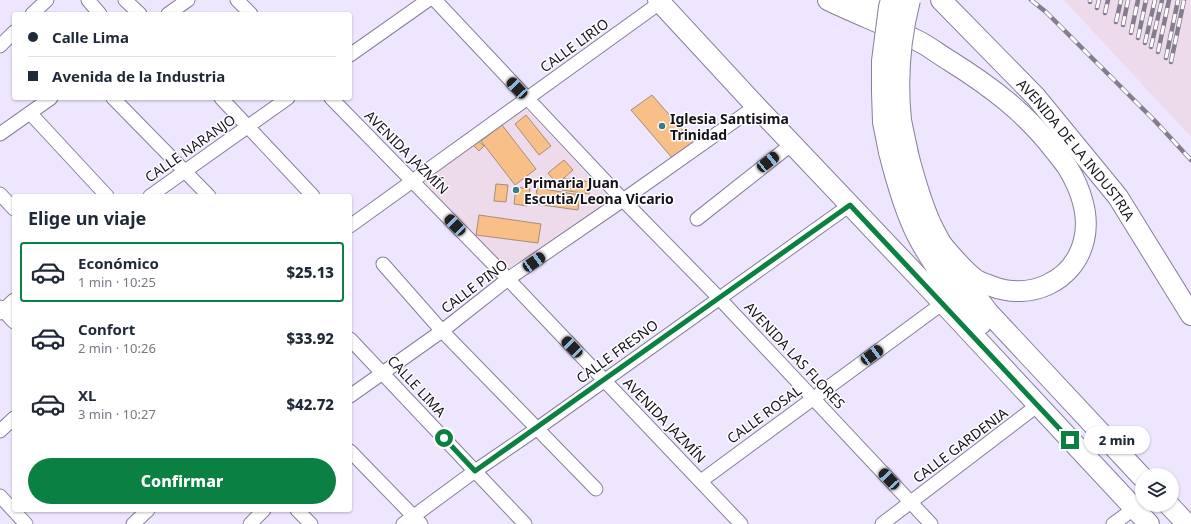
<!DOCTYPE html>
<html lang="es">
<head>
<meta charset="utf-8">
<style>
	:root { --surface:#fff; --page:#f6f6f7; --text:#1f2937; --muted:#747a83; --line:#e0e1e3; --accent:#0b8043 }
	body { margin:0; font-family:"Noto Sans",sans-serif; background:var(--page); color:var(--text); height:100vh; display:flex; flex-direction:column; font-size:15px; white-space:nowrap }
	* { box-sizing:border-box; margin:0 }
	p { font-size:13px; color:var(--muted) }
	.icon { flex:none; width:22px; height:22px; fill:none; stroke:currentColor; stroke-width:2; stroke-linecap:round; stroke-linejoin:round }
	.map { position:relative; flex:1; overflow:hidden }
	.panel { position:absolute; left:12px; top:194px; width:340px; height:318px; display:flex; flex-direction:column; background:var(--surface); border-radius:4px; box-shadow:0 1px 3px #0004 }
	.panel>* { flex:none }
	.guide { position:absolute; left:12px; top:12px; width:340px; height:88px; border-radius:4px; box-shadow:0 1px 3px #0004; display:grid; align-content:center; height:88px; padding:0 16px; background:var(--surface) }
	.buttons { position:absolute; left:1135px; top:468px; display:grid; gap:8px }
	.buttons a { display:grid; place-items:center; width:44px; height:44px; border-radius:50%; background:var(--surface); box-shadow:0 1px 3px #0004; font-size:20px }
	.end { position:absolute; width:18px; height:18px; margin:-9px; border:5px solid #0b8043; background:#fff; box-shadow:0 0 0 2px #fff }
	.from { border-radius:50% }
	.bubble { position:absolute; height:28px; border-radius:14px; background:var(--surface); box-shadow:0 1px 3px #0004; font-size:13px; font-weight:800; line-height:28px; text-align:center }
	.car { position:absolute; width:12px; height:24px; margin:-12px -6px; border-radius:5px; box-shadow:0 0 3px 1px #0007; background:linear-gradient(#222 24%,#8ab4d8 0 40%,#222 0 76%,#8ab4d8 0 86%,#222 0) }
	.guide b { display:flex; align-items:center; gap:14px; height:38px; font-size:15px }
	.guide b+b { border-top:1px solid var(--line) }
	.guide i { width:10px; height:10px; background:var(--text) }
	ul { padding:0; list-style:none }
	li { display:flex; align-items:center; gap:12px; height:60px; margin:0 8px 6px; padding:0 8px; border:2px solid transparent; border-radius:4px }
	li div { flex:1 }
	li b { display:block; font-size:15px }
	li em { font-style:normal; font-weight:800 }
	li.selected { border-color:var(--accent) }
	li>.icon { width:36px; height:36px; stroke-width:1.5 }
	h2 { padding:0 16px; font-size:18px; line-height:48px }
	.cta { display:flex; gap:8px; margin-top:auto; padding:8px 16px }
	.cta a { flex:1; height:46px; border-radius:24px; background:var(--accent); color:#fff; font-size:16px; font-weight:800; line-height:46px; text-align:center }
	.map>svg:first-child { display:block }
</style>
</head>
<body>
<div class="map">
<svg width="1191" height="524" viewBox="0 0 1191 524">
	<rect width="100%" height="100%" fill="#eee6fe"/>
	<!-- industrial -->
	<g fill="#eddaea">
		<path d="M1064,0h127v137z"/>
		<path d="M523,106l87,93 -101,74 -86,-93z"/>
	</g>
	<!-- building -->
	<g fill="#f8bf89" stroke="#a58e78">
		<path d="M652,95l42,48 -21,16 -42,-49z"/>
		<path d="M526,115l25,31 -12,9 -24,-31z"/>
		<path d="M502,125l34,44 -21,16 -34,-44z"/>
		<path d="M477,140l7,6 -5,5 -6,-6z"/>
		<path d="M564,160l9,10 -16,14 -9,-11z"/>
		<path d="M564,178l27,4 -2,12 -27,-4z"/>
		<path d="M496,184l12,1 -2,17 -12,-1z"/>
		<path d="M516,187l14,2 -3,17 -13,-2z"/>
		<path d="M537,188l43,7 -2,15 -43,-6z"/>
		<path d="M479,215l62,9 -3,19 -62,-8z"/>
	</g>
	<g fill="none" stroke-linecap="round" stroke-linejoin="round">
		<!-- minor casing -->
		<g stroke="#887e99" stroke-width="15">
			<g id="minor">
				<path d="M88,0l12,14"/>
				<path d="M125,0l15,14"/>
				<path d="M237,0l14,14"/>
				<path d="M435,0l188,200 96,98 212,226"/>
				<path d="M32,14l15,-14"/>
				<path d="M168,14l20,-14"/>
				<path d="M0,46l14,-14"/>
				<path d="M350,55l78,-55"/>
				<path d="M113,98l96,98"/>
				<path d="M221,98l92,98"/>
				<path d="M331,98l177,181 233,245"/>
				<path d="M30,113l77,83"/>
				<path d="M0,134l51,-36"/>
				<path d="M0,194l14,15"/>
				<path d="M150,196l138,-98"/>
				<path d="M697,219l95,-75"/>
				<path d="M350,226l311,-224"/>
				<path d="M383,264l59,67 154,158"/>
				<path d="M0,307l14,15"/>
				<path d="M0,313l14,-13"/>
				<path d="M350,339l175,185"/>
				<path d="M350,396l92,-65 66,-52 115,-79 133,-94"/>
				<path d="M0,431l14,-13"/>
				<path d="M350,451l71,73"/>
				<path d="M701,481l242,-178"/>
				<path d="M0,496l26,28"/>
				<path d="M297,510l14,14"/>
				<path d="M133,524l15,-14"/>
				<path d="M250,524l14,-14"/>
				<path d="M403,524l72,-53 63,-43 312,-223"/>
				<path d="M882,524l156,-119"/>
				<path d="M1113,524l22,-16"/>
			</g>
		</g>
		<!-- highway casing -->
		<g stroke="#887e99" stroke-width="22">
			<g id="highway">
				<path d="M658,0l98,106 187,197 206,221"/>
				<path d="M828,0c31,15 63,27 94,43 9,5 18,12 28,18 40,25 76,52 105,90 4,5 9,11 13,17 12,20 22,47 16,72 -10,42 -54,61 -93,46 -5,-2 -12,-4 -16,-7 -12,-9 -22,-22 -32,-33"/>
				<path id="s1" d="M941,0l95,97 82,100 73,118"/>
				<path d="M850,10c11,0 21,2 26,-10"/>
				<path d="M889,152c7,28 15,57 28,83 17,33 40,62 64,89"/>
				<path d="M908,154c6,23 13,48 23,70 15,31 36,61 57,88l154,165"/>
				<path d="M1169,505l18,19"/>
			</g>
		</g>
		<!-- minor -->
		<use href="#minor" stroke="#fff" stroke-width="13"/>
		<!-- highway -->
		<use href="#highway" stroke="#fff" stroke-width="20"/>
		<!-- rail casing -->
		<g stroke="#837d8e" stroke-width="4.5">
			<g id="rail">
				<path d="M1031,0l15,12 109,109 36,39"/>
				<path d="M1090,2v-2"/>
				<path d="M1097,8l2,-8"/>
				<path d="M1105,13l3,-13"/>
				<path d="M1116,22l5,-22"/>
				<path d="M1123,25l5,-25"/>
				<path d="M1131,33l7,-33"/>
				<path d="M1138,38l8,-38"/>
				<path d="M1145,43l10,-43"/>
				<path d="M1151,47l11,-47"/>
				<path d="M1158,52l11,-52"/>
				<path d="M1166,58l12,-58"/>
				<path d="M1171,62l13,-62"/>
			</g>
		</g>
		<!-- rail -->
		<use href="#rail" stroke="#fff" stroke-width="3" stroke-dasharray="9" stroke-linecap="butt"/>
		<!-- highway-bridge casing -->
		<g stroke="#887e99" stroke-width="22" stroke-linecap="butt">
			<g id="highway-bridge">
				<path d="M889,152l-6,-30 -1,-30v-31l7,-54 2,-7"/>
				<path d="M908,154c-2,-11 -5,-23 -7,-34 -4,-39 -1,-81 9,-120"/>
			</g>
		</g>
		<!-- highway-bridge -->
		<use href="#highway-bridge" stroke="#fff" stroke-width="20"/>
	</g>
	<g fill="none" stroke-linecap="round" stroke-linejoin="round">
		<!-- route -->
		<path stroke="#0b8043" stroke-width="5" d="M444,438l31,33 375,-266 220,235"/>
	</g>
	<!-- markers -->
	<g fill="#367d88" stroke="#fff" stroke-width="1.5">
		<circle cx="662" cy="126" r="4"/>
		<circle cx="516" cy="190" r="4"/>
	</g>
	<g text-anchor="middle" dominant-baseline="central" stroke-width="3" stroke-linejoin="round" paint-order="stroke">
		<!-- street labels -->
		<g font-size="14" fill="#15111b" stroke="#fff">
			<text transform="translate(574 45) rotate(-36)">CALLE LIRIO</text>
			<text transform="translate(190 148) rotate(-35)">CALLE NARANJO</text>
			<text stroke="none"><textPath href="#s1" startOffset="202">AVENIDA DE LA INDUSTRIA</textPath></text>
			<text transform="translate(407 152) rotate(45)">AVENIDA JAZMÍN</text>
			<text transform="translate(474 286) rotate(-37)">CALLE PINO</text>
			<text transform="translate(617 351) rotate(-36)">CALLE FRESNO</text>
			<text transform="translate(795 355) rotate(47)">AVENIDA LAS FLORES</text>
			<text transform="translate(417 386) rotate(47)">CALLE LIMA</text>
			<text transform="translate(764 414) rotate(-36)">CALLE ROSAL</text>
			<text transform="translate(665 420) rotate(46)">AVENIDA JAZMÍN</text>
			<text transform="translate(960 445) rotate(-37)">CALLE GARDENIA</text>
		</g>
		<!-- poi labels -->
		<g font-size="14" font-weight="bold" fill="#15111b" stroke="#fff" text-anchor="start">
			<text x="670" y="118">Iglesia Santisima<tspan x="670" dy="16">Trinidad</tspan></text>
			<text x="524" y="182">Primaria Juan<tspan x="524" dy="16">Escutia/Leona Vicario</tspan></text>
		</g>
	</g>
</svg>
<div class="buttons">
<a><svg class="icon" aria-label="layers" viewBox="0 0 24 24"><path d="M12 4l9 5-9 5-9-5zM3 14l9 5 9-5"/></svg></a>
</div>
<i class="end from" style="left:444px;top:438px"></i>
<i class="end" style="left:1070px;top:440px"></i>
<div class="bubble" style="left:1084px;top:426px;width:66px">2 min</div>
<i class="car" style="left:517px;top:88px;rotate:317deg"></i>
<i class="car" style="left:768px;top:162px;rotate:51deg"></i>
<i class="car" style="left:455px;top:225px;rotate:316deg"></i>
<i class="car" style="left:534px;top:262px;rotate:55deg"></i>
<i class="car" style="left:572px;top:347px;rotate:316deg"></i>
<i class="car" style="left:872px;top:355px;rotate:54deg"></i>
<i class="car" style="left:889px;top:479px;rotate:317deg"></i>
<div class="guide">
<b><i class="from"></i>Calle Lima</b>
<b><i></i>Avenida de la Industria</b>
</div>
<section class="panel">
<h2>Elige un viaje</h2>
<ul>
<li class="selected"><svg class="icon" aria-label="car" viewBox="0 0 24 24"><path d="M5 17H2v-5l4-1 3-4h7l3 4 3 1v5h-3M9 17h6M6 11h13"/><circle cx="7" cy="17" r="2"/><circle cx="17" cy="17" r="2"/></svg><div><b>Económico</b><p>1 min · 10:25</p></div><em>$25.13</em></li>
<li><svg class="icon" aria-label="car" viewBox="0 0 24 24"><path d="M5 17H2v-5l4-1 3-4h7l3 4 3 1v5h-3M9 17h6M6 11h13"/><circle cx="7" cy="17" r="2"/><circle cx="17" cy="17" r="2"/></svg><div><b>Confort</b><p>2 min · 10:26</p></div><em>$33.92</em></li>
<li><svg class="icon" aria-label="car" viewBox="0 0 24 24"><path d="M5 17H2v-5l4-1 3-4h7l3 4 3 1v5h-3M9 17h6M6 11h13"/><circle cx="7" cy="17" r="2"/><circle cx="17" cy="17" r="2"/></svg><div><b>XL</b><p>3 min · 10:27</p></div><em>$42.72</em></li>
</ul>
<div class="cta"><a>Confirmar</a></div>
</section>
</div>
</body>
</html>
